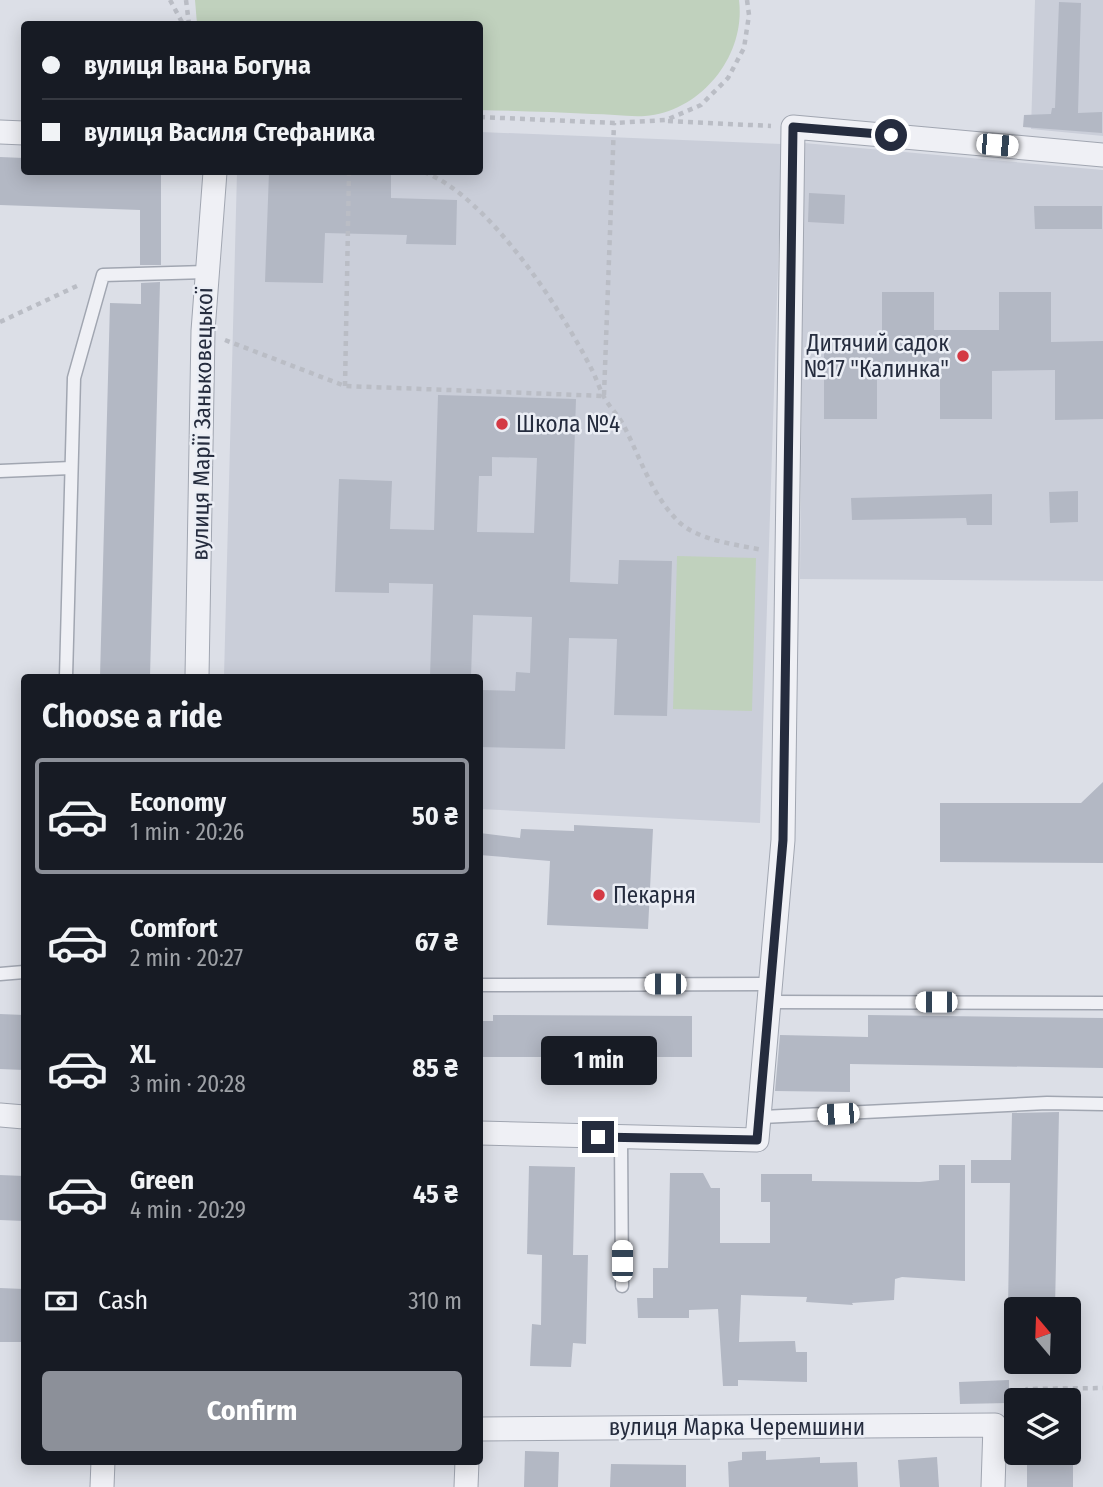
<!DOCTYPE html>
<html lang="en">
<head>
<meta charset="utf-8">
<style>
	:root { --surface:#171b24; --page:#20242c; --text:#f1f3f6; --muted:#9ea1a6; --line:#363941; --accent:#8c9099 }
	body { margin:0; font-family:"Fira Sans Condensed",sans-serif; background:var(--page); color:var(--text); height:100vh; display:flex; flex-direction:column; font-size:26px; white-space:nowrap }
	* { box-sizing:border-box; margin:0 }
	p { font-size:23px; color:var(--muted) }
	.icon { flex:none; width:38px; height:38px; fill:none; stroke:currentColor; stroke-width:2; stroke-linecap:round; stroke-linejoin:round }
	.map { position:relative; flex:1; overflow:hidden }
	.details { position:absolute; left:21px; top:674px; width:462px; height:791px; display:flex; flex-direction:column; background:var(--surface); border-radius:7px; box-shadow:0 4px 18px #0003 }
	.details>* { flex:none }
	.banner { position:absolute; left:21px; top:21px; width:462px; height:154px; border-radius:7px; box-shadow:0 4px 18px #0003; display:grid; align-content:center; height:154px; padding:0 21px; background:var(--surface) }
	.needle { width:46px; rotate:341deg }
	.tools { position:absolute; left:1004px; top:1297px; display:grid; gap:14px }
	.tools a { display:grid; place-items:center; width:77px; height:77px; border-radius:7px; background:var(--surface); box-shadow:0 4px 18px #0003; font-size:35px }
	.end { position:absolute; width:32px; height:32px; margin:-16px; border:9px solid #252c3e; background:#fff; box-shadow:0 0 0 4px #fff }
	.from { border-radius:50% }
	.bubble { position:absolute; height:49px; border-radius:7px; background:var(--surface); box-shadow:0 4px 18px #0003; font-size:23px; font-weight:700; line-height:49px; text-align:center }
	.car { position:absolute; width:21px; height:42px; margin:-21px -10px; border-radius:9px; box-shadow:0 0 5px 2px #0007; background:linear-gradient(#fff 24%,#345 0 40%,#fff 0 76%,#345 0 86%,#fff 0) }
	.banner b { display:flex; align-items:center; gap:24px; height:66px; font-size:26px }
	.banner b+b { border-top:2px solid var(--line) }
	.banner i { width:18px; height:18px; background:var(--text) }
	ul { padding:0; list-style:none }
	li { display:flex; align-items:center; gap:21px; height:116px; margin:0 14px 10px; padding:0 7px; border:4px solid transparent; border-radius:7px }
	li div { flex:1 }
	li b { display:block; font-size:26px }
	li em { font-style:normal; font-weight:700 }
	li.current { border-color:var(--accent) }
	li>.icon { width:63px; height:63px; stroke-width:1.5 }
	h2 { padding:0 21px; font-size:32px; line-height:84px }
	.pay { display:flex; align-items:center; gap:18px; height:77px; padding:0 21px; font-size:26px }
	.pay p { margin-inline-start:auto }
	.primary-button { display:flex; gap:14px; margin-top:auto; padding:14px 21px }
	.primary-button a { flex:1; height:80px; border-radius:7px; background:var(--accent); color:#fff; font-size:28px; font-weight:700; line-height:80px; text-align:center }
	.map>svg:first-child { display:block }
</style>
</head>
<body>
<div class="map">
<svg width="1103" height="1487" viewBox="0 0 1103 1487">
	<rect width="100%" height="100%" fill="#dcdfe7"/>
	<!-- built -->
	<g fill="#caced9">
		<path d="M1035,0h68v136l-72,-7z"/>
		<path d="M480,132l302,12 -22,679 -280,-14v-132h-256l13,-505h243z"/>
		<path d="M804,143l299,27v411l-303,-2z"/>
	</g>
	<!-- green -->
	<g fill="#c0d1bd">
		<path d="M195,0h544c7,55 -37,111 -94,116 -17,1 -36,-2 -53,-2 -38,-2 -75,-3 -112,-4v-86h-283z"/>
		<path d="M677,556l79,2 -4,153 -79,-2z"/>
	</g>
	<!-- building -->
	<g fill="#b3b8c4" fill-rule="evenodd">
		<path d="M1059,2l22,1 -3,110 24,-1v21l-79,-6 1,-12 27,-1 1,-6h3z"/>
		<path d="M0,157l24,1v14h137v93h-21v-55l-140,-5z"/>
		<path d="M269,172l122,2v24l66,2 -1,45 -50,-1 1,-9 -82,-2 -2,50 -58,-1z"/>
		<path d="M809,193l36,2 -1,29 -36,-2z"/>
		<path d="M1034,206h68v23h-67z"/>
		<path d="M160,282l-10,395h-50l10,-374 31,1v-21z"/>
		<path d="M882,292h52v38h65v-38h52v50l52,-1v78l-48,1v-50l-63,1v48h-52v-49h-63v49h-53v-78l58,-1z"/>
		<path d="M438,395l138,4 -6,183 48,2 1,-24 53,1 -5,155 -53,-1 3,-76 -48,-1 -4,111 -85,-2v-57l35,1 1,-19 14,1 2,-56 -59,-2 -2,62h-41l3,-93 -44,-1v10l-54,-1 4,-113 53,2 -2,48 44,1zM492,457l45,1 -3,75 -57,-1 2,-56h13z"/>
		<path d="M1078,491v31l-28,1 -1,-31z"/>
		<path d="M992,494v31h-25l-1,-7 -114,2 -1,-22z"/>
		<path d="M1103,782v81l-163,-1v-59h141z"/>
		<path d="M574,825l79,4 -5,100 -101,-4 3,-64 -70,-6v-22l40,5 1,-9 53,2z"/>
		<path d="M0,1014l24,1v55l-24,-1z"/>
		<path d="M493,1015l199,1v41h-212v-36h13z"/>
		<path d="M868,1015l235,3v50l-253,-4v28l-75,-1 5,-56 88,2z"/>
		<path d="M1059,1112l-4,197h-47l2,-126h-39v-23h40l1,-47z"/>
		<path d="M939,1165h26v116l-63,-4 -7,2 -1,21 -42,3 1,2 -47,-3 1,-5 -66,-2 -2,47 56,-1 1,11h11v30l-69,-2v6h-15l-5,-77 -29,1v8h-51l-1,-20h16v-30h15l2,-95h33l8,15h9v55h50v-41h-9v-28h51v7l108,1 19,-2z"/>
		<path d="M529,1166l46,1 -2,88h15l-2,89 -13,-1 -2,24 -41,-1 2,-42 9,1 1,-70 -15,-1z"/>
		<path d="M0,1175l24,1v45l-24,-1z"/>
		<path d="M0,1288l24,1v53h-24z"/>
		<path d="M1009,1380v23l-49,1 -1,-22z"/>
		<path d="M525,1451l34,1 -1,35h-34z"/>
		<path d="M766,1451v9l54,-3v6l37,-1 1,25h-129l-1,-25 14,-2v-8z"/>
		<rect x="1027" y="1452" width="46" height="35"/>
		<path d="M937,1457l2,30h-39l-2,-27z"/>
		<path d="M611,1464l75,1v22h-76z"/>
	</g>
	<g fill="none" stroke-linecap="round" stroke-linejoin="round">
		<!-- lane casing -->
		<g stroke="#a1a6b1" stroke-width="15">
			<g id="lane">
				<path d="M0,471l71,-3"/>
				<path d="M66,677l8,-299 29,-103 103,-3"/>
				<path d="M0,974l24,-2"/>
				<path d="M480,985l291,-1"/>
				<path d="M770,1002l333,1"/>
				<path d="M760,1117l287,-14 56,1"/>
				<path d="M621,1138l1,148"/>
			</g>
		</g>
		<!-- street casing -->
		<g stroke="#a1a6b1" stroke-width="25">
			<g id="street">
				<path d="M0,132l24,1"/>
				<path d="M197,677l6,-346 12,-159"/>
				<path d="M0,1115l24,2"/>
				<path d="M480,1133l277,7 26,-300 10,-713 310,28"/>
				<path d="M480,1429l515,-4 -2,62"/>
				<path d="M102,1487l1,-26"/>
				<path d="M466,1487l1,-26"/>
			</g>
		</g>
		<!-- path -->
		<g stroke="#babdc5" stroke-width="4.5" stroke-dasharray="5 5" stroke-linecap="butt">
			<path d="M170,0l13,24"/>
			<path d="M186,0l3,24"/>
			<path d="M480,117l134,6 52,-3 35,-15 27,-27 16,-30 5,-33 -2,-15"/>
			<path d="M668,121l103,5"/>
			<path d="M424,172c64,25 136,135 167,196 5,9 8,20 13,29 6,11 16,20 21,31 16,32 27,67 53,93 18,19 60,24 85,29"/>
			<path d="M0,322l79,-37"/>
			<path d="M225,340l120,46 259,10"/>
			<path d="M345,386l4,-214"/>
			<path d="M604,395l10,-272"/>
			<path d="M1018,1400l9,-11 76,-1"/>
		</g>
		<!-- lane -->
		<use href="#lane" stroke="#eff0f5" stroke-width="12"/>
		<!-- street -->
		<use href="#street" stroke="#eff0f5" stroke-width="23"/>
	</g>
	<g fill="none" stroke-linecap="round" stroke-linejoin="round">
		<!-- route -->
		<path stroke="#252c3e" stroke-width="9" d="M598,1137l159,3 26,-300 10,-713 98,8"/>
	</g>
	<!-- markers -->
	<g fill="#d43944" stroke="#ebeef5" stroke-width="2.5">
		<circle cx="963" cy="356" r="7"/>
		<circle cx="502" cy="424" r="7"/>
		<circle cx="599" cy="895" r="7"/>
	</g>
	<g text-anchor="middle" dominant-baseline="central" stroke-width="5" stroke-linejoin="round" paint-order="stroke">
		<!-- poi labels -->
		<g font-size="23" fill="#252c3e" stroke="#ebeef5" text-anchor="start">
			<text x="949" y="343" text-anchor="end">Дитячий садок<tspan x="949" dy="26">№17 "Калинка"</tspan></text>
			<text x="516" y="424">Школа №4</text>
			<text x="613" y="895">Пекарня</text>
		</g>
		<!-- street labels -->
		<g font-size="23" fill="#252c3e" stroke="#ebeef5">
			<text transform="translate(202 424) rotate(-89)">вулиця Марії Заньковецької</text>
			<text x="737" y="1427">вулиця Марка Черемшини</text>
		</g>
	</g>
</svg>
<div class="tools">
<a><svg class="needle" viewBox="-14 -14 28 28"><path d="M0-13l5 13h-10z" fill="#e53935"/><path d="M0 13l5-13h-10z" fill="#9ea1a6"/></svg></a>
<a><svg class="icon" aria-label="layers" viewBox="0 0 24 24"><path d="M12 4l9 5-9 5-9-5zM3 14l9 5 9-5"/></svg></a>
</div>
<i class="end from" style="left:891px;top:135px"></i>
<i class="end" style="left:598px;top:1137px"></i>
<div class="bubble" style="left:541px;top:1036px;width:116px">1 min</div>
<i class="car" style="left:997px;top:145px;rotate:95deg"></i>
<i class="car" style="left:665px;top:984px;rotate:270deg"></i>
<i class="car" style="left:936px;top:1002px;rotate:270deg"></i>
<i class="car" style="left:838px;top:1114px;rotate:267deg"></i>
<i class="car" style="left:622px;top:1261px;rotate:0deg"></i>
<div class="banner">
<b><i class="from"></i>вулиця Івана Богуна</b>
<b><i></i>вулиця Василя Стефаника</b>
</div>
<section class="details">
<h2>Choose a ride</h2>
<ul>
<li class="current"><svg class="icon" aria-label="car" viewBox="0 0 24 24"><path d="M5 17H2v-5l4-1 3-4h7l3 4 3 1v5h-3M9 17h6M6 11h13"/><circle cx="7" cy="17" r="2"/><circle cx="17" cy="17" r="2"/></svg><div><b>Economy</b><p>1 min · 20:26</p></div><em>50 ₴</em></li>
<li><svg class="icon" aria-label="car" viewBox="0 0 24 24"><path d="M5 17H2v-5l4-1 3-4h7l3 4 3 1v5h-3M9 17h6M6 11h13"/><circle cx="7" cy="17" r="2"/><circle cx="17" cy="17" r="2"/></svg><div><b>Comfort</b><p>2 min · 20:27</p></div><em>67 ₴</em></li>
<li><svg class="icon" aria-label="car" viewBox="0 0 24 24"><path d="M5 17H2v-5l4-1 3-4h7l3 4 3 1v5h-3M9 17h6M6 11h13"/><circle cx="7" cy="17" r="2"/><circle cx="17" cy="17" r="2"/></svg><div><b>XL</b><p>3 min · 20:28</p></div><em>85 ₴</em></li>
<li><svg class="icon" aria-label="car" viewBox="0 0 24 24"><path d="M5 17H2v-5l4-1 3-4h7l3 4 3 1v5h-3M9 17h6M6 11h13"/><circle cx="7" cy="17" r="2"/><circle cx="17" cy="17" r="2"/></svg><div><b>Green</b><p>4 min · 20:29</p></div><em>45 ₴</em></li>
</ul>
<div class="pay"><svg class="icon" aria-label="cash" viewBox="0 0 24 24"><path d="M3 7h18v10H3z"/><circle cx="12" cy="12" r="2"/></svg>Cash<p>310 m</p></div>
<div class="primary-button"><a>Confirm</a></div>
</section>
</div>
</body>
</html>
